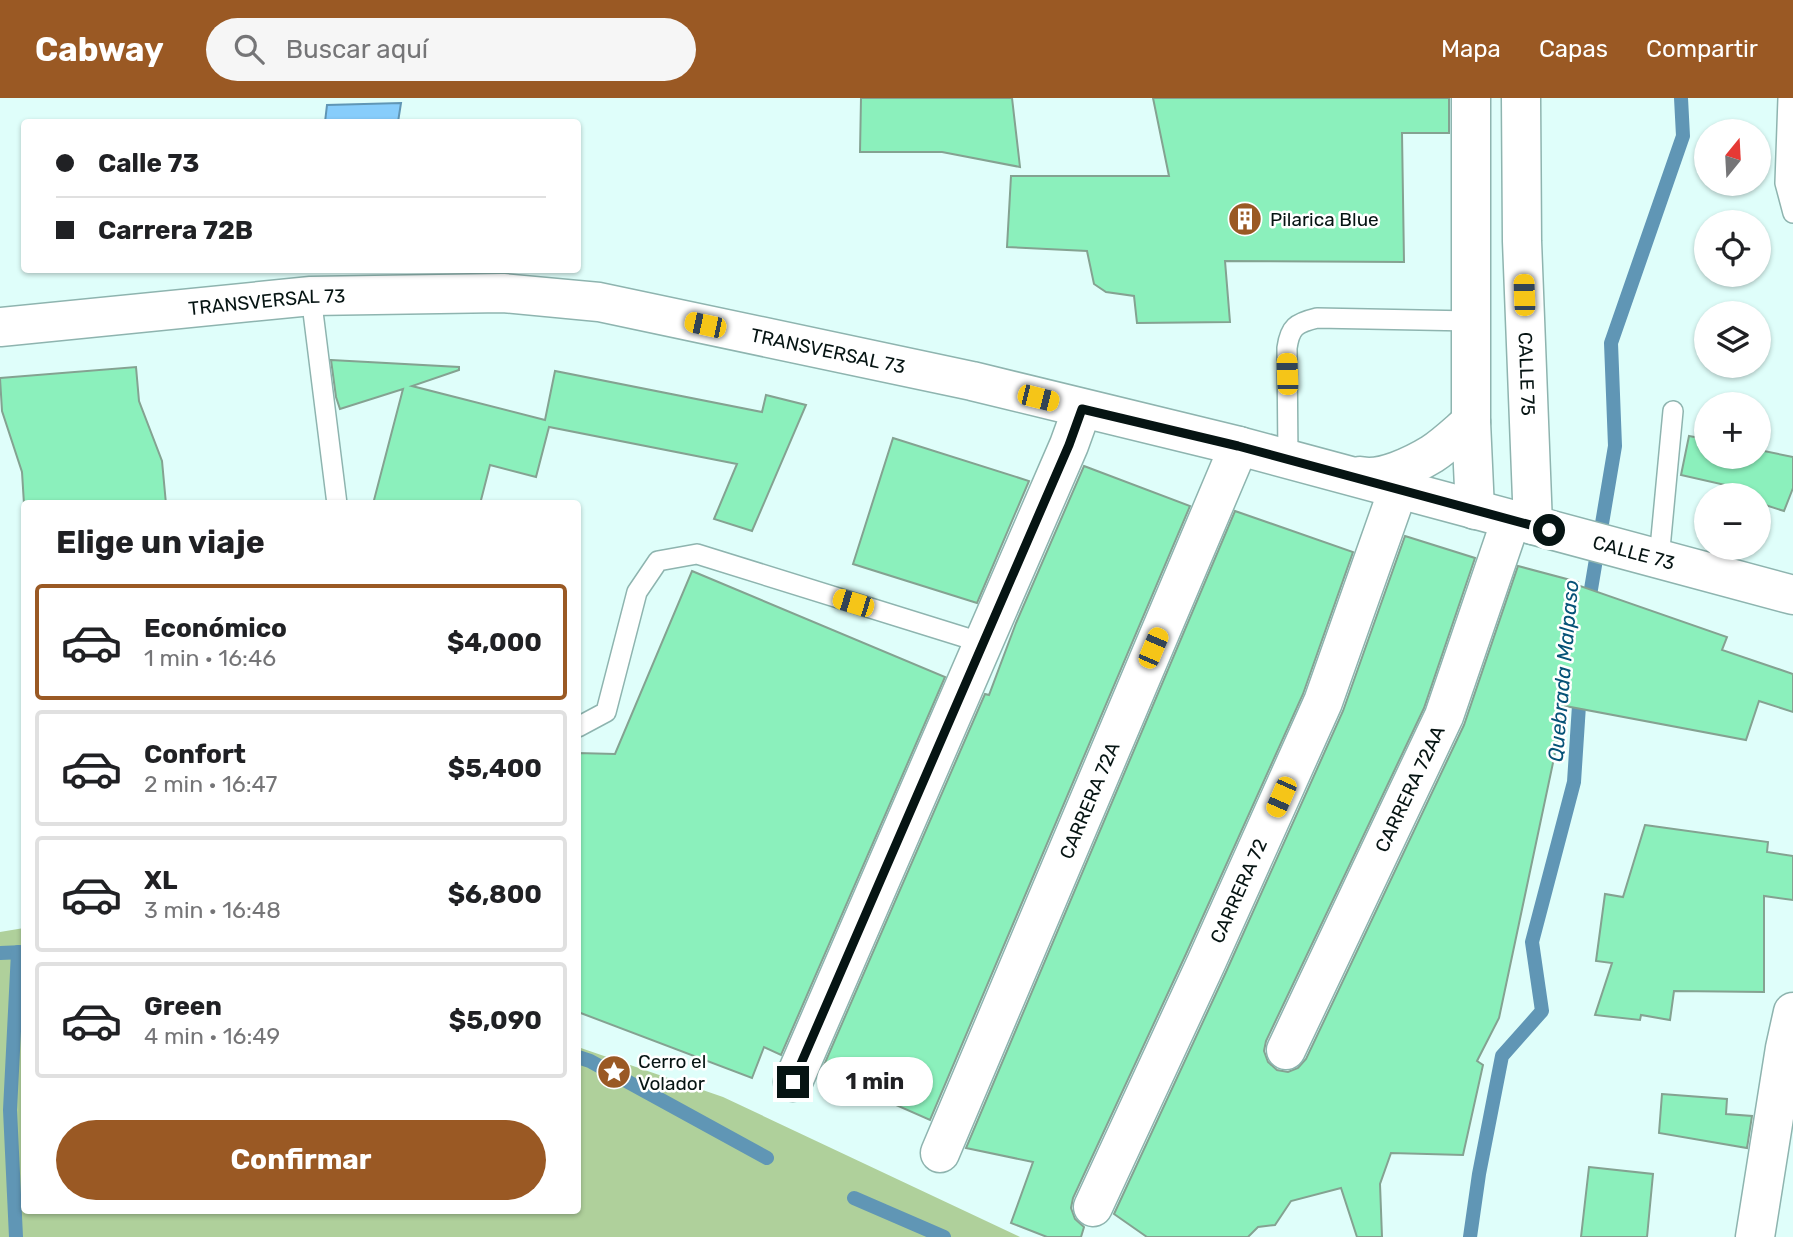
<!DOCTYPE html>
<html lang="es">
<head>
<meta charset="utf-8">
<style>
	:root { --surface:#fff; --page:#f6f6f6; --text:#202124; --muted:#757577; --line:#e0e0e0; --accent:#9a5924 }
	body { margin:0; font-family:Rubik,sans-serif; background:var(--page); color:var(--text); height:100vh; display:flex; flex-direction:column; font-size:26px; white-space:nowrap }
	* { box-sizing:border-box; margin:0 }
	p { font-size:23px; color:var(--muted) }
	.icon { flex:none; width:38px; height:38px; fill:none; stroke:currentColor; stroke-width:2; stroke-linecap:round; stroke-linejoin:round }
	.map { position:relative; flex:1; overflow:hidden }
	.side { position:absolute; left:21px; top:402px; width:560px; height:714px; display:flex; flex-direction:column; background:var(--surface); border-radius:7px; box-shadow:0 2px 5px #0004 }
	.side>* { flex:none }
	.banner { position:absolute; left:21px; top:21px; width:560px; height:154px; border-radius:7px; box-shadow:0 2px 5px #0004; display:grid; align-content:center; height:154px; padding:0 35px; background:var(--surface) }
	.needle { width:46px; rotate:18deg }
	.buttons { position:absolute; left:1694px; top:21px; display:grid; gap:14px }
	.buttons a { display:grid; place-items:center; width:77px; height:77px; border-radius:50%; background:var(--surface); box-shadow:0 2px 5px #0004; font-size:35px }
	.end { position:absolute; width:32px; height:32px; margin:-16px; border:9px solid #061413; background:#fff; box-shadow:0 0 0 4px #fff }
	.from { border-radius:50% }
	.bubble { position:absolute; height:49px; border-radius:24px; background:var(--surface); box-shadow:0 2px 5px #0004; font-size:23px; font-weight:700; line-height:49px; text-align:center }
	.car { position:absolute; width:21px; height:42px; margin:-21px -10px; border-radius:9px; box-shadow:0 0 5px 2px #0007; background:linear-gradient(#f5c518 24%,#345 0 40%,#f5c518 0 76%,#345 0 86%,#f5c518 0) }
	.banner b { display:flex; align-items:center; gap:24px; height:66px; font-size:26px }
	.banner b+b { border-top:2px solid var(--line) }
	.banner i { width:18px; height:18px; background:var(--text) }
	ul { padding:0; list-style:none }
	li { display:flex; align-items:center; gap:21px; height:116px; margin:0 14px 10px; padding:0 21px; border:4px solid var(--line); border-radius:7px }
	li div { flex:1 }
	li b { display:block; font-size:26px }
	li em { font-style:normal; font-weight:700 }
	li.current { border-color:var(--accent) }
	li>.icon { width:63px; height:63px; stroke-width:1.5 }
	h2 { padding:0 35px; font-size:32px; line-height:84px }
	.action { display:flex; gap:14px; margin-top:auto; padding:14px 35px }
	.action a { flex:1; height:80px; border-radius:42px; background:var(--accent); color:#fff; font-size:28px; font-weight:700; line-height:80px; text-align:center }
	header { display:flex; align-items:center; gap:42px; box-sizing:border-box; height:98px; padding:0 35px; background:var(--accent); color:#fff }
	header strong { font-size:33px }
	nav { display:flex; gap:38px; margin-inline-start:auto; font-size:24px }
	.search { width:490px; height:63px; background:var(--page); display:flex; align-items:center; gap:18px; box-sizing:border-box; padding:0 24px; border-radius:38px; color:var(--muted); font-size:26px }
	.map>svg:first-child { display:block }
</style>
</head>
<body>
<header>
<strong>Cabway</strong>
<div class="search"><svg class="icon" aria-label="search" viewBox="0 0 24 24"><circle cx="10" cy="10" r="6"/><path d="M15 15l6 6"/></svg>Buscar aquí</div>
<nav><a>Mapa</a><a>Capas</a><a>Compartir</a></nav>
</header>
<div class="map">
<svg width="1793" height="1139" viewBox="0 0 1793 1139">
	<rect width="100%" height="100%" fill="#dffefa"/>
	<!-- green -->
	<path fill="#afd09b" d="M24,830v283h554v-164l145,50 297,140h-1020v-305z"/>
	<!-- water -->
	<path fill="#87cdfb" stroke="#6096b5" stroke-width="2" d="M401,5l-3,19h-73l2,-17z"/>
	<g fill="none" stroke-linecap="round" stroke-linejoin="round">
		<!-- stream -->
		<g stroke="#6096b5" stroke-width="14">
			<path d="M1588,509l27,-161 -4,-103 72,-207 -2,-38"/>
			<path d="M0,855l24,-1"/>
			<path d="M578,959l12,4 177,97"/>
			<path d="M854,1100l90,39"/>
			<path d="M16,1139l-6,-127 8,-158"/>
			<path d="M1470,1139l9,-63 23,-118 40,-45 -10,-69 42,-160 6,-92"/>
		</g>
	</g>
	<!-- building -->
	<g fill="#8bf0bc" stroke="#84a291" stroke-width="2">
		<path d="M861,0h151l8,69 -78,-15h-82z"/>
		<path d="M1153,0h296v35h-47l2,129 -179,-1 5,61 -93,1 -3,-27 -28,-4 -12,-8 -7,-33 -80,-4 4,-71h158z"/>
		<path d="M331,262l128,7v3l-47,16 133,34 10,-49 207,41 4,-17 40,10 -54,126 -38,-12 23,-55 -188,-37 -13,50 -46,-12 -10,39h-107l30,-115 -63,20 -4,-12z"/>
		<path d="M136,269l3,34 23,60 4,43h-142l-2,-32 -20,-61 -2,-33z"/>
		<path d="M1689,338l17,3v18h53v-7l34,7v31l-9,23 -25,-8v-8h-16v-6l-62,-14z"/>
		<path d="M893,340l136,43 -52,122 -124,-39z"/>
		<path d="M1084,368l106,40 -260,614 -109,-48 164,-378 4,1 27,-72z"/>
		<path d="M1235,413l118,41 -50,142 -117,260 -113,244 -2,10 4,11 9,8 -3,10h-34l-36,-14 22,-61 -67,-14z"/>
		<path d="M1405,438l70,22 -51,150 -158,333 -2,10 4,11 9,8 11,2 10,-4 8,-9 158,-334 54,-159 60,16 -1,3 150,52 -5,13 71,24v38l-34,-11 -13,39 -181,-34 -66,312 -22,43 6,4 -20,90 -72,-2 -11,31 2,53h-25l-16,-49 -50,13 -16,24 -17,2 -10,10h-101l-33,-23 112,-242 117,-261z"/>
		<path d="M692,473l253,106 -164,378 -17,-8 -12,31 -174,-66v-259l37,1z"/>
		<path d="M1645,727l123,17 -1,10 26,4v44l-29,-4v96l-90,-1 -4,29 -29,-5 -1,5 -45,-5 17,-52 -16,-2 9,-67 18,3z"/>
		<path d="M1662,996l65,5 -1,15 26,2 -5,32 -88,-15z"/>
		<path d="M1589,1069l64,7 -6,63h-66z"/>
	</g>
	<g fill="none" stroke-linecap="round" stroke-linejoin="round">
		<!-- lane casing -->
		<g stroke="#8eb4af" stroke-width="22">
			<g id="lane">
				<path d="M1788,0l-3,85 8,30"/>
				<path d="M311,198l26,208"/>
				<path d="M1288,361l-1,-111c3,-21 9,-25 30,-30l154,3"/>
				<path d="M1659,461l14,-148"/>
				<path d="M578,629l28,-15 31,-120 21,-31 39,-7 286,89"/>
			</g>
		</g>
		<!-- street casing -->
		<g stroke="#8eb4af" stroke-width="41">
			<g id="street">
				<path id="s1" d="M1286,952l158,-334 67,-196"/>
				<path d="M793,984l276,-637 13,-36"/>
				<path id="s2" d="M940,1055l299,-707"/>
				<path id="s3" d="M1093,1109l113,-244 117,-261 75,-212"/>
				<path d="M1755,1139l30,-189 8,-36"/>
			</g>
		</g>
		<!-- secondary casing -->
		<g stroke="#8eb4af" stroke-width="41">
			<g id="secondary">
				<path d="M1471,0v324l4,88"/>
				<path id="s4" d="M1521,0l1,143 11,284"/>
				<path id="s5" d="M0,229l311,-31 192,-3 96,9 373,79 267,65 554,149"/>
				<path d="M1360,378c21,5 54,-11 72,-22 14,-9 26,-21 39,-32"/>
			</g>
		</g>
		<!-- lane -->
		<use href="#lane" stroke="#fff" stroke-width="19"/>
		<!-- street -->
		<use href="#street" stroke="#fff" stroke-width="38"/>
		<!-- secondary -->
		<use href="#secondary" stroke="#fff" stroke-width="38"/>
	</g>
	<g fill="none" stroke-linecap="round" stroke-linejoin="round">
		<!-- route -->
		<path stroke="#061413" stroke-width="9" d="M793,984l276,-637 13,-36 156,37 311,84"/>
	</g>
	<!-- icons -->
	<defs>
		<g id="building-disc" transform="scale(1.75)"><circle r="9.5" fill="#9a5924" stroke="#fff"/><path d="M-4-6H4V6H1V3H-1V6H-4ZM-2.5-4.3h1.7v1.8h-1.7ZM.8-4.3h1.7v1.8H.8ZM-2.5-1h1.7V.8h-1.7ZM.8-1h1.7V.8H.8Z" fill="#fff"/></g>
		<g id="sight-disc" transform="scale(1.75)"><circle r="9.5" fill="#9a5924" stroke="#fff"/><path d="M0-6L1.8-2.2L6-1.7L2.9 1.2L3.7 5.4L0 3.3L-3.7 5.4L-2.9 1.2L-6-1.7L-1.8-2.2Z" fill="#fff"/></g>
	</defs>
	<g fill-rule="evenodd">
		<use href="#building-disc" x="1245" y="121"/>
		<use href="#sight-disc" x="614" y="974"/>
	</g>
	<g text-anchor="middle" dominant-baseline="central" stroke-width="5" stroke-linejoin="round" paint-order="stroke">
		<!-- poi labels -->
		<g font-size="19" fill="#061413" stroke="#fff" text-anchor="start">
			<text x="1270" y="121">Pilarica Blue</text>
			<text x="638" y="963">Cerro el<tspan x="638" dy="22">Volador</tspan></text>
		</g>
		<!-- street labels -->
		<g font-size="19" fill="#061413" stroke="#fff">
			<text stroke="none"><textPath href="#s5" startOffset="268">TRANSVERSAL 73</textPath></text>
			<text stroke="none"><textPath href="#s5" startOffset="835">TRANSVERSAL 73</textPath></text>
			<text stroke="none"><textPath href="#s4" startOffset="276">CALLE 75</textPath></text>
			<text stroke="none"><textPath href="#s5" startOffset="1666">CALLE 73</textPath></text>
			<text stroke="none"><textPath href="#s1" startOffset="289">CARRERA 72AA</textPath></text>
			<text stroke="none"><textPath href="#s2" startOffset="383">CARRERA 72A</textPath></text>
			<text stroke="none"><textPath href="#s3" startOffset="348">CARRERA 72</textPath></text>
		</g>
		<!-- water labels -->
		<g font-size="21" font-style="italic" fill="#055277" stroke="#fff">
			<text transform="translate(1563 573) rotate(-85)">Quebrada Malpaso</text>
		</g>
	</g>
</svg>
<div class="buttons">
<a><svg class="needle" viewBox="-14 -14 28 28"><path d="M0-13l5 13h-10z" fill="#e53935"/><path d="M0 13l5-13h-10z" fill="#757577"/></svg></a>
<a><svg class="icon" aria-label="locate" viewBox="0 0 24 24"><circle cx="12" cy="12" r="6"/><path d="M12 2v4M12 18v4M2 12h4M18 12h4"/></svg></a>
<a><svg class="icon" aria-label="layers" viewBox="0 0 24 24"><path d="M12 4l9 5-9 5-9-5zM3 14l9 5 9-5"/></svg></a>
<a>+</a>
<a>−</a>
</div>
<i class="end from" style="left:1549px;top:432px"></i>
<i class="end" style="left:793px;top:984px"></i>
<div class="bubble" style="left:817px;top:959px;width:116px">1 min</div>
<i class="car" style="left:1524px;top:197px;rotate:358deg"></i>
<i class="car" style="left:705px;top:227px;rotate:282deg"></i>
<i class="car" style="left:1287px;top:276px;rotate:358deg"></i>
<i class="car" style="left:1038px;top:300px;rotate:104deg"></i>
<i class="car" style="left:853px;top:505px;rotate:287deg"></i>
<i class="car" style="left:1153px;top:550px;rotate:23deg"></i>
<i class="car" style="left:1281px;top:699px;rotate:204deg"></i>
<div class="banner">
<b><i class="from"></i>Calle 73</b>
<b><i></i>Carrera 72B</b>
</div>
<section class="side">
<h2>Elige un viaje</h2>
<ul>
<li class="current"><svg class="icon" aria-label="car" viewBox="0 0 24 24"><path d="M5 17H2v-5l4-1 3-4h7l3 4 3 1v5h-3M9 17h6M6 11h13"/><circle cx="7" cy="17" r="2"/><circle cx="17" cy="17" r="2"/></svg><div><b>Económico</b><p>1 min · 16:46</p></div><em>$4,000</em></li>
<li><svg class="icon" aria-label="car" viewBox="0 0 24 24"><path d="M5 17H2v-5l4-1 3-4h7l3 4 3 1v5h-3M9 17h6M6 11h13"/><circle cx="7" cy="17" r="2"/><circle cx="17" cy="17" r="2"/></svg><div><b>Confort</b><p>2 min · 16:47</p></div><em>$5,400</em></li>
<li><svg class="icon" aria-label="car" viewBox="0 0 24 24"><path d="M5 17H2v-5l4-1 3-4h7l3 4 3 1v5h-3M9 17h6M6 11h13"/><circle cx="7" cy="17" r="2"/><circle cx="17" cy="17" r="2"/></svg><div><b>XL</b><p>3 min · 16:48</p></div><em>$6,800</em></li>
<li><svg class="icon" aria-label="car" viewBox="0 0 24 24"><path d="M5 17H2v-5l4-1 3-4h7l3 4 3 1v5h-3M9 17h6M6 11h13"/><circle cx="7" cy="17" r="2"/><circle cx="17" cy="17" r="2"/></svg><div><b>Green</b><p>4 min · 16:49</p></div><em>$5,090</em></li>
</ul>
<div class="action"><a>Confirmar</a></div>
</section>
</div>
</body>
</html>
